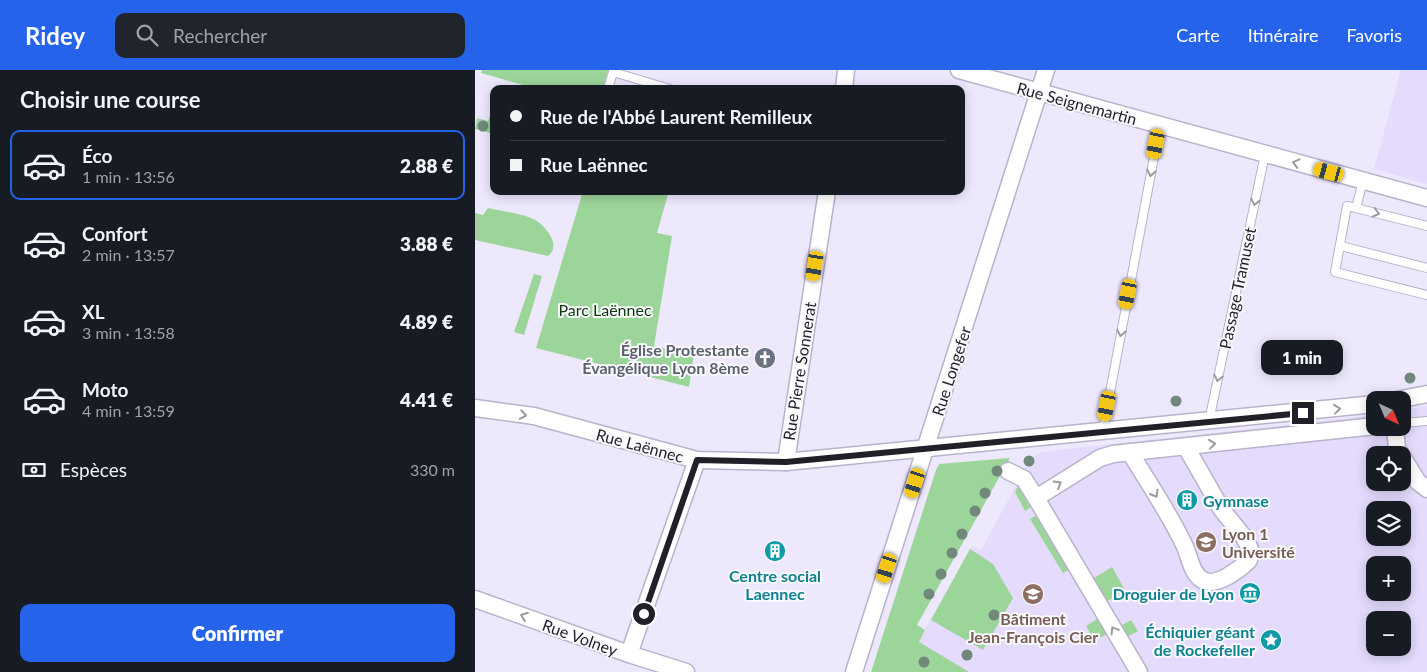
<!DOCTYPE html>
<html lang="fr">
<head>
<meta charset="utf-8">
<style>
	:root { --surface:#171b24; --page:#20242c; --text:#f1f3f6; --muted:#9ea1a6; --line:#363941; --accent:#2563eb }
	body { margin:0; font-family:Lato,sans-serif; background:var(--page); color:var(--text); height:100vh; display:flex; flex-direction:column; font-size:19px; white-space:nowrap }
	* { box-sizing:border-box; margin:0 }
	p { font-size:16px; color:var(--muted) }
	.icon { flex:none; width:28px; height:28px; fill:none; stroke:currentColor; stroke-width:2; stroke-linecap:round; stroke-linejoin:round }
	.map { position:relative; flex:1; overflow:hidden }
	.panel { display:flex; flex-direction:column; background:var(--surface); width:475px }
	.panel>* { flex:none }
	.hud { position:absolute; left:15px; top:15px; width:475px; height:110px; border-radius:10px; box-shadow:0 2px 12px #0003; display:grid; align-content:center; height:110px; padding:0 20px; background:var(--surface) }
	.needle { width:32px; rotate:136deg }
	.tools { position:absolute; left:891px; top:321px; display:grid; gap:10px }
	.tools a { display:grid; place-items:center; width:45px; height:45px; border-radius:10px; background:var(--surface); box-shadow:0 2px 12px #0003; font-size:25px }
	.end { position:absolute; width:22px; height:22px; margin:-11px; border:6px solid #211f28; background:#fff; box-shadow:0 0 0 2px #fff }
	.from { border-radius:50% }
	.bubble { position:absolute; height:35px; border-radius:10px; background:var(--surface); box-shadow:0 2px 12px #0003; font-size:16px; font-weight:800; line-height:35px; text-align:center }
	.car { position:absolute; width:15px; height:30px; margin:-15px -8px; border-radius:6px; box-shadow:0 0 4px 1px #0007; background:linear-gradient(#f5c518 24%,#345 0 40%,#f5c518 0 76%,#345 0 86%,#f5c518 0) }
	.hud b { display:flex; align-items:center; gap:18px; height:48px; font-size:19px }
	.hud b+b { border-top:1px solid var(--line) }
	.hud i { width:12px; height:12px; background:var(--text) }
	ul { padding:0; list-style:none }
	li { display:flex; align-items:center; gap:15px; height:70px; margin:0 10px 8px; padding:0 10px; border:2px solid transparent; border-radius:10px }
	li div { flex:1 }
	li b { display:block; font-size:19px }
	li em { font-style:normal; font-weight:800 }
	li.selected { border-color:var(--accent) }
	li>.icon { width:45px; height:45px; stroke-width:1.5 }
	h2 { padding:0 20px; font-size:22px; line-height:60px }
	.pay { display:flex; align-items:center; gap:12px; height:55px; padding:0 20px; font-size:19px }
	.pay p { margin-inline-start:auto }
	.primary-button { display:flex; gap:10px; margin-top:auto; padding:10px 20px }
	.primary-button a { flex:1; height:58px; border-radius:10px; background:var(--accent); color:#fff; font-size:20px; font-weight:800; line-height:58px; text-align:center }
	header { display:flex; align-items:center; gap:30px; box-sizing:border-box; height:70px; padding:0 25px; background:var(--accent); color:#fff }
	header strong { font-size:24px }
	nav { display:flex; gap:28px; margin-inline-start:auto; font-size:18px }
	.search { width:350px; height:45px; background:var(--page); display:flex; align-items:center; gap:12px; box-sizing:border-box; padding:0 18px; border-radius:10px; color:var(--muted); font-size:19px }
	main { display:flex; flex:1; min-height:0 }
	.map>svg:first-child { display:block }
</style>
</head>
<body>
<header>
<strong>Ridey</strong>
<div class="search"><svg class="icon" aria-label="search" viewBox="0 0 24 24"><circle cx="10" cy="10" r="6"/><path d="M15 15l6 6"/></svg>Rechercher</div>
<nav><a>Carte</a><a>Itinéraire</a><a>Favoris</a></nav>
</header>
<main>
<section class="panel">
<h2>Choisir une course</h2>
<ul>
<li class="selected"><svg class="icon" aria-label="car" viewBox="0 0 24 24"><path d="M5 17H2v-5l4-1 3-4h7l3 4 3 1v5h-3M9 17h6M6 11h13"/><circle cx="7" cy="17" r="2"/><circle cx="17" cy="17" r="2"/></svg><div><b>Éco</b><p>1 min · 13:56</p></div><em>2.88 €</em></li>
<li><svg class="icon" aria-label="car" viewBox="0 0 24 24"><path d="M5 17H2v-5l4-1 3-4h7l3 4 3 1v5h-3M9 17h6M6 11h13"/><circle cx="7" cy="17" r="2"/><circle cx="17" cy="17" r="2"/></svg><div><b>Confort</b><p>2 min · 13:57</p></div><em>3.88 €</em></li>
<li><svg class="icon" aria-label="car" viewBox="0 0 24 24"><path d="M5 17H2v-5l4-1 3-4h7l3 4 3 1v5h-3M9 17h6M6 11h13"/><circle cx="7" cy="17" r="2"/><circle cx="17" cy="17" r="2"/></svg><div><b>XL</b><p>3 min · 13:58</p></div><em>4.89 €</em></li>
<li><svg class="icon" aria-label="car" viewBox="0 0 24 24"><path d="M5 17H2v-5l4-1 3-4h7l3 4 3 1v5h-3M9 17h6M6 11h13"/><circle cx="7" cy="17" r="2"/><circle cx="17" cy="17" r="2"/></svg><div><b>Moto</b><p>4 min · 13:59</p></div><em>4.41 €</em></li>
</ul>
<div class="pay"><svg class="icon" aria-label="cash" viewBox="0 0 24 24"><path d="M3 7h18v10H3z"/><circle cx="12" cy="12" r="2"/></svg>Espèces<p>330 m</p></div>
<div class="primary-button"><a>Confirmer</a></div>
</section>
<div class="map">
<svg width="952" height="602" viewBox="0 0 952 602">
	<rect width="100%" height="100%" fill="#eee8fd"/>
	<!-- built -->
	<g fill="#e4dbfd" fill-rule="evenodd">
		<path d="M926,0h26v114l-53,-15z"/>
		<path d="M952,336v266h-483l-26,-30 54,-96 9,4 50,-92 10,-6 334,-37v13h28v-18zM900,385h28v27h-28zM900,440h28v28h-28zM900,495h28v27h-28zM900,550h28v28h-28z"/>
	</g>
	<!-- green -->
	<g fill="#9cd59a">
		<path d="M7,0h126l-5,19h-66l-56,-16z"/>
		<path d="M19,34v30l-19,-5 2,-11 11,3z"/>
		<path d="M108,121h86l-12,42 15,3 -18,110 40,8 -5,33 -153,-39z"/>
		<path d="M13,138c12,3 40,6 49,13 11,8 24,25 11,35l-73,-16v-27l8,2z"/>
		<path d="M59,204l8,2 -18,59 -10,-3z"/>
		<path d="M535,388l-93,167 8,5 -6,12 50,30h-98l65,-202 3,-6z"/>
		<path d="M545,412l15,22 -10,7 -10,-19z"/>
		<path d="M565,443l32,55 -9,5 -33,-54z"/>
		<path d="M495,479l23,15 20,34 -30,52 -52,-30z"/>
		<path d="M637,497l13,23 -22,14 -14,-23z"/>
		<path d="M625,547l10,15 -15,9 -9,-15z"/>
		<path d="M656,550l7,11 -15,8 -6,-11z"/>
	</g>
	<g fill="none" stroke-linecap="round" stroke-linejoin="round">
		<!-- lane casing -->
		<g stroke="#b9b2cc" stroke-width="10">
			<g id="lane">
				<path d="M133,19l5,-17 57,17"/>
				<path d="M888,111l-7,27 71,18"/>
				<path d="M881,138l-9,-2 -12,66 92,23"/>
				<path d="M866,176l86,22"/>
				<path d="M734,351l56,-267"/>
				<path d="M928,353l24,-2"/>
				<path d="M628,360l57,-305"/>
			</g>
		</g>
		<!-- street casing -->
		<g stroke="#b9b2cc" stroke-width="19">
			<g id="street">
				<path d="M484,0l468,128"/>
				<path d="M369,19l2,-19"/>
				<path d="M921,330l31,-6"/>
				<path d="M0,338l59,8 163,44 89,2 589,-58"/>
				<path d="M920,358l2,20 4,7"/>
				<path d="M655,382c18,31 42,65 56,97 4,11 7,28 19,32 13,5 35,-12 44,-21l1,-11 -6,-12 -22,-27 -36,-63"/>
				<path d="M928,388l15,24 9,7"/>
				<path d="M311,392l41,-271"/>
				<path d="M533,401l16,8 12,19 64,-40 13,-4 262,-28"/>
				<path d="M561,428l103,174"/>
				<path d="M0,529l154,55 57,18"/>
				<path d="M154,584l68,-194"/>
				<path d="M379,602l192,-602"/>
			</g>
		</g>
		<!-- lane -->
		<use href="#lane" stroke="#fff" stroke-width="8"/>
		<!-- street -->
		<use href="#street" stroke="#fff" stroke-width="16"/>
	</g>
	<!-- trees -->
	<g fill="#72887a">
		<circle cx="8" cy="56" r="5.5"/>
		<circle cx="935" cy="308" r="5.5"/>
		<circle cx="701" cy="331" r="5.5"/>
		<circle cx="554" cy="391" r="5.5"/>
		<circle cx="522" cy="401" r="5.5"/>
		<circle cx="510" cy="423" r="5.5"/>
		<circle cx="500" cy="441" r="5.5"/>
		<circle cx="487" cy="464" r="5.5"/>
		<circle cx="477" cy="483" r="5.5"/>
		<circle cx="466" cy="504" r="5.5"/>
		<circle cx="454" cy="524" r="5.5"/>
		<circle cx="519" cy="545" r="5.5"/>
		<circle cx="492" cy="585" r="5.5"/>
		<circle cx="449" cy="592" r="5.5"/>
	</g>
	<!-- one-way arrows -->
	<defs><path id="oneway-chevron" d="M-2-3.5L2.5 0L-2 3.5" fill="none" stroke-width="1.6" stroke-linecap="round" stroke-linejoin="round" transform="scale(1.25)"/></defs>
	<g stroke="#9b9a9e">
		<use href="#oneway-chevron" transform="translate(821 93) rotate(-165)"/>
		<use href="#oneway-chevron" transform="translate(676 103) rotate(101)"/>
		<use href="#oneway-chevron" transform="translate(780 132) rotate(102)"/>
		<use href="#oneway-chevron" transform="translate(901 143) rotate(14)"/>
		<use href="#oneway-chevron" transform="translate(646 263) rotate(101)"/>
		<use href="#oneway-chevron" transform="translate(743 308) rotate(102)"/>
		<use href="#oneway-chevron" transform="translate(862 339) rotate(-6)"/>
		<use href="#oneway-chevron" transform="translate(48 345) rotate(10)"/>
		<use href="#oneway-chevron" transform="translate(737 374) rotate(-6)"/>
		<use href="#oneway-chevron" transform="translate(583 414) rotate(-31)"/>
		<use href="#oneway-chevron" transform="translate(680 424) rotate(60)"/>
		<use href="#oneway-chevron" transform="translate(49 546) rotate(-160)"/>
		<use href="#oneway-chevron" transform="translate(639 560) rotate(-121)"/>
	</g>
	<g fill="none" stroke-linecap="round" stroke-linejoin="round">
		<!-- route -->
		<path stroke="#211f28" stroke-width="6" d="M169,544l53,-154 89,2 517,-49"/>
	</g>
	<!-- icons -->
	<defs>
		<g id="church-disc" transform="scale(1.125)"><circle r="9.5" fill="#6b7280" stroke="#f9f8fd"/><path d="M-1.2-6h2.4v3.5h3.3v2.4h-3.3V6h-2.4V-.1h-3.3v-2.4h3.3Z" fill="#fff"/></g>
		<g id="building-disc" transform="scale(1.125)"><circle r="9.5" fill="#0f9aa8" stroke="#f9f8fd"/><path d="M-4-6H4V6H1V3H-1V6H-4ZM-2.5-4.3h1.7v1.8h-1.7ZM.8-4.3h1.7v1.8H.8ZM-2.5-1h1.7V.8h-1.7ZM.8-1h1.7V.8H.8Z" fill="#fff"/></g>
		<g id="university-disc" transform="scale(1.125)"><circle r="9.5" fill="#8d6e63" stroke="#f9f8fd"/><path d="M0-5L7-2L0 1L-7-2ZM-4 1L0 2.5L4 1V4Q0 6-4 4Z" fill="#fff"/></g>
		<g id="museum-disc" transform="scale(1.125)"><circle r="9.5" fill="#0f9aa8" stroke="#f9f8fd"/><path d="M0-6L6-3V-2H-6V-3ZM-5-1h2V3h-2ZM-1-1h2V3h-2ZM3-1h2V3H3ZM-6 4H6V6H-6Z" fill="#fff"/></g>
		<g id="sight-disc" transform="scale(1.125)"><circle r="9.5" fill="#0f9aa8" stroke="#f9f8fd"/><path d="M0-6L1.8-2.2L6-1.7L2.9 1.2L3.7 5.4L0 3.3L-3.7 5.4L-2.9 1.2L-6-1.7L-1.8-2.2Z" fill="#fff"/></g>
	</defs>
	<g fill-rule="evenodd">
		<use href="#church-disc" x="290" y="288"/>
		<use href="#building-disc" x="712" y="430"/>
		<use href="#university-disc" x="731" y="472"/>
		<use href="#building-disc" x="300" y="481"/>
		<use href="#museum-disc" x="775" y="523"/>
		<use href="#university-disc" x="558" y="524"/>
		<use href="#sight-disc" x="796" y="570"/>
	</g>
	<g text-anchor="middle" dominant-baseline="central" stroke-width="4" stroke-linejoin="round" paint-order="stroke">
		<!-- street labels -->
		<g font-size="16" fill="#211f28" stroke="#f9f8fd">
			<text transform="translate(602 33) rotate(15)">Rue Seignemartin</text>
			<text transform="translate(762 218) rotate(-78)">Passage Tramuset</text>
			<text transform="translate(324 301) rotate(-81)">Rue Pierre Sonnerat</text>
			<text transform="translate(476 301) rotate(-72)">Rue Longefer</text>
			<text transform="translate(165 375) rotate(15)">Rue Laënnec</text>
			<text transform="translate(105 567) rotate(20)">Rue Volney</text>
		</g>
		<!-- park labels -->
		<g font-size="16" fill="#0c3a0e" stroke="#f9f8fd">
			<text x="130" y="239">Parc Laënnec</text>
		</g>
		<!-- worship labels -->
		<g font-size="16" font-weight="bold" fill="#5b616d" stroke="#f9f8fd" text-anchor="end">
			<text x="274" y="279">Église Protestante<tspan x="274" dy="18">Évangélique Lyon 8ème</tspan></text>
		</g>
		<!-- culture labels -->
		<g font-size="16" font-weight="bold" fill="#0d838f" stroke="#f9f8fd" text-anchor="end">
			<text x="728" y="430" text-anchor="start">Gymnase</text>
			<text x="300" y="505" text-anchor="middle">Centre social<tspan x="300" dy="18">Laennec</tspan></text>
			<text x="759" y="523">Droguier de Lyon</text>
			<text x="780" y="561">Échiquier géant<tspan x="780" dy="18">de Rockefeller</tspan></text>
		</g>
		<!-- education labels -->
		<g font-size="16" font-weight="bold" fill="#785e54" stroke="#f9f8fd" text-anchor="start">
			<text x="747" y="463">Lyon 1<tspan x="747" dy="18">Université</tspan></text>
			<text x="558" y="548" text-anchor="middle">Bâtiment<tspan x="558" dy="18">Jean-François Cier</tspan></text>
		</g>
	</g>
</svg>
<div class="tools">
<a><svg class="needle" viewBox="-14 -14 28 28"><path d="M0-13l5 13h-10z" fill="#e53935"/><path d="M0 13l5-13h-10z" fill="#9ea1a6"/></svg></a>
<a><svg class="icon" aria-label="locate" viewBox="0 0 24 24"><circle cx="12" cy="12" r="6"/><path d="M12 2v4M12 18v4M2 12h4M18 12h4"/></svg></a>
<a><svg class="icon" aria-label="layers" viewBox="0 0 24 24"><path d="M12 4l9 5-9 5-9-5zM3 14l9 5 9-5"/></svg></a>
<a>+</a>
<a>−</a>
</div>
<i class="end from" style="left:169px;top:544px"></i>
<i class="end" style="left:828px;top:343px"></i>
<div class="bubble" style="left:786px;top:270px;width:82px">1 min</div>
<i class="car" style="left:681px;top:74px;rotate:191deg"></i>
<i class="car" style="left:854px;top:102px;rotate:285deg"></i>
<i class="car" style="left:340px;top:196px;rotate:189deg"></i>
<i class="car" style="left:653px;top:224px;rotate:191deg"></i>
<i class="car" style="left:632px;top:336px;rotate:191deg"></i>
<i class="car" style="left:440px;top:413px;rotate:198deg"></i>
<i class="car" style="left:412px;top:498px;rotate:198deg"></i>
<div class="hud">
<b><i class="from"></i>Rue de l'Abbé Laurent Remilleux</b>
<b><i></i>Rue Laënnec</b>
</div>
</div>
</main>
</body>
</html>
